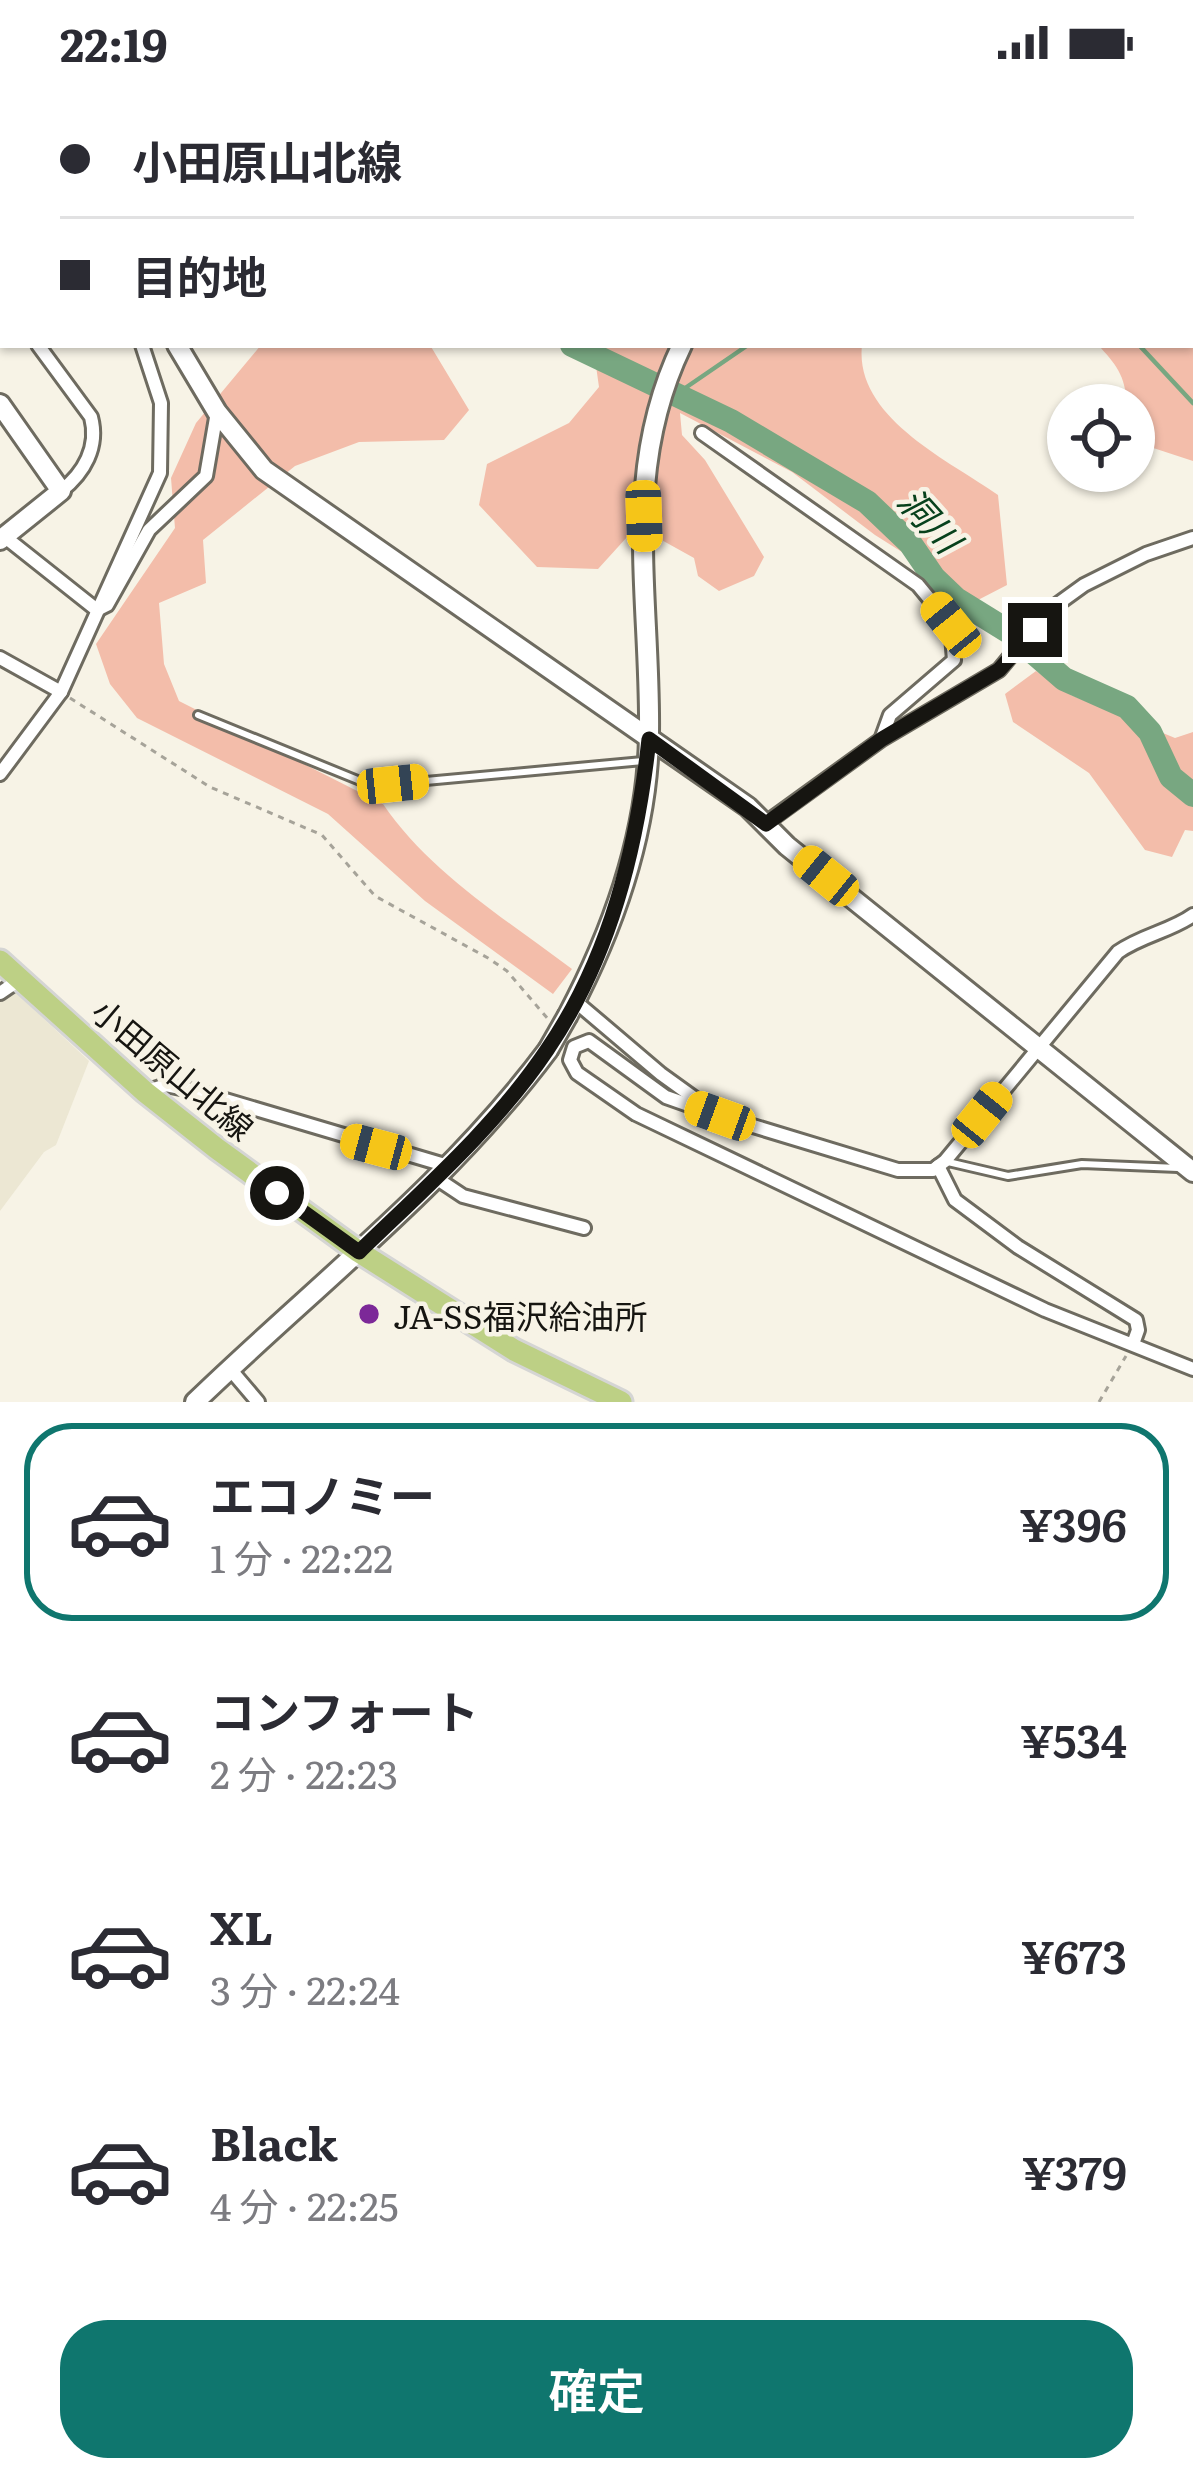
<!DOCTYPE html>
<html lang="ja">
<head>
<meta charset="utf-8">
<style>
	:root { --surface:#fff; --page:#f7f7f7; --text:#2b2b33; --muted:#7c7c81; --line:#e1e1e2; --accent:#0f766e }
	body { margin:0; font-family:Literata,"Noto Sans JP",serif; background:var(--page); color:var(--text); height:100vh; display:flex; flex-direction:column; font-size:45px; white-space:nowrap }
	* { box-sizing:border-box; margin:0 }
	p { font-size:39px; color:var(--muted) }
	.icon { flex:none; width:66px; height:66px; fill:none; stroke:currentColor; stroke-width:2; stroke-linecap:round; stroke-linejoin:round }
	.map { position:relative; height:1318px; overflow:hidden }
	.drawer { display:flex; flex-direction:column; background:var(--surface); flex:1 }
	.drawer>* { flex:none }
	.top-card { position:absolute; left:0px; top:0px; width:1194px; height:264px; box-shadow:0 3px 9px #0004; display:grid; align-content:center; height:264px; padding:0 60px; background:var(--surface) }
	.controls { position:absolute; left:1047px; top:300px; display:grid; gap:24px }
	.controls a { display:grid; place-items:center; width:108px; height:108px; border-radius:50%; background:var(--surface); box-shadow:0 3px 9px #0004; font-size:60px }
	.end { position:absolute; width:54px; height:54px; margin:-27px; border:15px solid #161511; background:#fff; box-shadow:0 0 0 6px #fff }
	.from { border-radius:50% }
	.car { position:absolute; width:36px; height:72px; margin:-36px -18px; border-radius:15px; box-shadow:0 0 9px 3px #0007; background:linear-gradient(#f5c518 24%,#345 0 40%,#f5c518 0 76%,#345 0 86%,#f5c518 0) }
	.top-card b { display:flex; align-items:center; gap:42px; height:114px; font-size:45px }
	.top-card b+b { border-top:3px solid var(--line) }
	.top-card i { width:30px; height:30px; background:var(--text) }
	ul { padding:21px 0 0; list-style:none }
	li { display:flex; align-items:center; gap:36px; height:198px; margin:0 24px 18px; padding:0 36px; border:6px solid transparent; border-radius:48px }
	li div { flex:1 }
	li b { display:block; font-size:45px }
	li em { font-style:normal; font-weight:600 }
	li.current { border-color:var(--accent) }
	li>.icon { width:108px; height:108px; stroke-width:1.5 }
	.primary-button { display:flex; gap:24px; margin-top:auto; padding:24px 60px }
	.primary-button a { flex:1; height:138px; border-radius:48px; background:var(--accent); color:#fff; font-size:48px; font-weight:600; line-height:138px; text-align:center }
	.status { display:flex; justify-content:space-between; align-items:center; height:84px; padding:0 60px; background:var(--surface); direction:ltr }
	.status svg { height:33px; fill:currentColor }
	.map>svg:first-child { display:block }
</style>
</head>
<body>
<div class="status"><b>22:19</b><svg viewBox="0 0 49 12"><path d="M0 12V9h3v3zM5 12V6h3v6zM10 12V3h3v9zM15 12V0h3v12zM26 1h20v11H26zM47 4h2v5h-2z"/></svg></div>
<div class="map">
<svg width="1193" height="1318" viewBox="0 0 1193 1318">
	<rect width="100%" height="100%" fill="#f7f3e6"/>
	<!-- built -->
	<path fill="#ece7d3" d="M14,907l75,70 -33,84 -12,7 -44,59v-213z"/>
	<!-- green -->
	<g fill="#f3bdaa">
		<path d="M1191,148l2,2v227l-58,-19 -1,-37h-8c1,-27 -10,-41 -28,-60h93z"/>
		<path d="M261,261h169l39,65 -25,30 -85,2 -64,24 -92,74 3,43 -47,20 5,61 15,37 204,103c46,68 124,116 189,165l-19,25 -128,-93 -97,-87 -191,-96 -27,-34 -14,-40 79,-116 -4,-50 25,-55z"/>
		<path d="M593,261h269c-8,72 86,115 136,150l9,90 -29,15 -103,-65 -83,-63 -112,-59 2,22 23,25 59,97 -10,19 -35,15 -21,-15 -4,-18 -36,-20 -30,-2 -30,33 -61,-2 -58,-62 8,-41 82,-41 30,-36z"/>
		<path d="M1036,587l35,24 104,43 18,-6v99l-8,-1 -13,27 -27,-7 -56,-77 -76,-51 -8,-28z"/>
	</g>
	<g fill="none" stroke-linecap="round" stroke-linejoin="round">
		<!-- stream -->
		<g stroke="#78a781" stroke-width="4.5">
			<path d="M1139,261l54,58"/>
			<path d="M675,311l73,-50"/>
		</g>
		<!-- river -->
		<g stroke="#78a781" stroke-width="24">
			<path d="M54,3l11,-3"/>
			<path d="M0,10h3"/>
			<path d="M572,261l159,76 136,81 43,41 24,35 22,21 55,34 53,46 63,28 23,25 21,45 22,18"/>
		</g>
		<!-- lane casing -->
		<g stroke="#6e6b60" stroke-width="12">
			<g id="lane">
				<path d="M198,631l167,68 28,1 250,-23"/>
				<path d="M948,1078l60,14 74,-12 96,4"/>
			</g>
		</g>
		<!-- street casing -->
		<g stroke="#6e6b60" stroke-width="18">
			<g id="street">
				<path d="M194,3l2,-3"/>
				<path d="M0,70l3,-1"/>
				<path d="M0,120l3,4"/>
				<path d="M0,209l3,4"/>
				<path d="M38,261l53,72c8,30 -7,56 -30,74"/>
				<path d="M702,349l216,152 33,40 3,35 -64,55 -8,22"/>
				<path d="M5,453l92,73 10,-5 42,-75 57,-54 11,-64"/>
				<path d="M0,574l61,34"/>
				<path d="M0,690l61,-82 99,-219 1,-70 -19,-58"/>
				<path d="M766,739l116,-84 117,-69 49,-59 36,-26 62,-31 47,-16"/>
				<path d="M1193,831c-22,16 -51,20 -75,37l-173,209 -12,9h-35l-178,-54 -54,-19 -77,-56 -15,6 -4,13 7,13 59,41 409,196 148,59"/>
				<path d="M0,909l19,-13"/>
				<path d="M575,917l86,73 43,31"/>
				<path d="M145,1008l21,-7 29,6 253,75"/>
				<path d="M938,1082l17,34 63,47 118,73 2,10 -5,14"/>
				<path d="M436,1094l27,18 121,32"/>
				<path d="M230,1285l28,33"/>
			</g>
		</g>
		<!-- secondary casing -->
		<g stroke="#6e6b60" stroke-width="24">
			<g id="secondary">
				<path d="M1191,31l2,-1"/>
				<path d="M0,103l3,2"/>
				<path d="M177,261l40,67 47,58 484,337 39,39 406,326"/>
				<path d="M0,320l61,87 -61,49"/>
				<path d="M568,931c45,-85 80,-183 81,-281 2,-136 -29,-261 33,-389"/>
				<path d="M195,1318c120,-116 253,-218 353,-352"/>
			</g>
		</g>
		<!-- primary casing -->
		<g stroke="#d5d5d4" stroke-width="27">
			<path id="primary" d="M0,877l145,131 71,56 143,104 155,98 107,52"/>
		</g>
		<!-- path -->
		<g stroke="#a6a399" stroke-width="3" stroke-dasharray="6 6" stroke-linecap="butt">
			<path d="M70,614l140,89 112,48 53,61 113,62 19,13 41,48"/>
			<path d="M1099,1318l27,-46"/>
		</g>
		<!-- lane -->
		<use href="#lane" stroke="#fff" stroke-width="6"/>
		<!-- street -->
		<use href="#street" stroke="#fff" stroke-width="12"/>
		<!-- secondary -->
		<use href="#secondary" stroke="#fff" stroke-width="18"/>
		<!-- primary -->
		<use href="#primary" stroke="#bdd085" stroke-width="21"/>
		<!-- secondary-bridge casing -->
		<g stroke="#6e6b60" stroke-width="24" stroke-linecap="butt">
			<path id="secondary-bridge" d="M548,966l20,-35"/>
		</g>
		<!-- secondary-bridge -->
		<use href="#secondary-bridge" stroke="#fff" stroke-width="18"/>
	</g>
	<g fill="none" stroke-linecap="round" stroke-linejoin="round">
		<!-- route -->
		<path stroke="#161511" stroke-width="15" d="M277,1109l82,59c65,-63 137,-126 188,-202 63,-92 90,-202 102,-311l117,85 116,-85 117,-69 36,-40"/>
	</g>
	<!-- markers -->
	<circle fill="#7c2898" stroke="#f7f3e6" stroke-width="4.5" cx="369" cy="1230" r="12"/>
	<g text-anchor="middle" dominant-baseline="central" stroke-width="9" stroke-linejoin="round" paint-order="stroke">
		<!-- street labels -->
		<g font-size="33" fill="#161511" stroke="#f7f3e6">
			<text transform="translate(174 984) rotate(40)">小田原山北線</text>
		</g>
		<!-- poi labels -->
		<g font-size="33" fill="#161511" stroke="#f7f3e6" text-anchor="start">
			<text x="393" y="1230">JA-SS福沢給油所</text>
		</g>
		<!-- water labels -->
		<g font-size="36" font-style="italic" fill="#07411c" stroke="#f7f3e6">
			<text transform="translate(931 435) rotate(48)">洞川</text>
		</g>
	</g>
</svg>
<div class="controls">
<a><svg class="icon" aria-label="locate" viewBox="0 0 24 24"><circle cx="12" cy="12" r="6"/><path d="M12 2v4M12 18v4M2 12h4M18 12h4"/></svg></a>
</div>
<i class="end from" style="left:277px;top:1109px"></i>
<i class="end" style="left:1035px;top:546px"></i>
<i class="car" style="left:644px;top:432px;rotate:178deg"></i>
<i class="car" style="left:951px;top:541px;rotate:321deg"></i>
<i class="car" style="left:393px;top:700px;rotate:84deg"></i>
<i class="car" style="left:826px;top:792px;rotate:309deg"></i>
<i class="car" style="left:982px;top:1031px;rotate:39deg"></i>
<i class="car" style="left:720px;top:1032px;rotate:290deg"></i>
<i class="car" style="left:376px;top:1063px;rotate:285deg"></i>
<div class="top-card">
<b><i class="from"></i>小田原山北線</b>
<b><i></i>目的地</b>
</div>
</div>
<section class="drawer">
<ul>
<li class="current"><svg class="icon" aria-label="car" viewBox="0 0 24 24"><path d="M5 17H2v-5l4-1 3-4h7l3 4 3 1v5h-3M9 17h6M6 11h13"/><circle cx="7" cy="17" r="2"/><circle cx="17" cy="17" r="2"/></svg><div><b>エコノミー</b><p>1 分 · 22:22</p></div><em>¥396</em></li>
<li><svg class="icon" aria-label="car" viewBox="0 0 24 24"><path d="M5 17H2v-5l4-1 3-4h7l3 4 3 1v5h-3M9 17h6M6 11h13"/><circle cx="7" cy="17" r="2"/><circle cx="17" cy="17" r="2"/></svg><div><b>コンフォート</b><p>2 分 · 22:23</p></div><em>¥534</em></li>
<li><svg class="icon" aria-label="car" viewBox="0 0 24 24"><path d="M5 17H2v-5l4-1 3-4h7l3 4 3 1v5h-3M9 17h6M6 11h13"/><circle cx="7" cy="17" r="2"/><circle cx="17" cy="17" r="2"/></svg><div><b>XL</b><p>3 分 · 22:24</p></div><em>¥673</em></li>
<li><svg class="icon" aria-label="car" viewBox="0 0 24 24"><path d="M5 17H2v-5l4-1 3-4h7l3 4 3 1v5h-3M9 17h6M6 11h13"/><circle cx="7" cy="17" r="2"/><circle cx="17" cy="17" r="2"/></svg><div><b>Black</b><p>4 分 · 22:25</p></div><em>¥379</em></li>
</ul>
<div class="primary-button"><a>確定</a></div>
</section>
</body>
</html>
